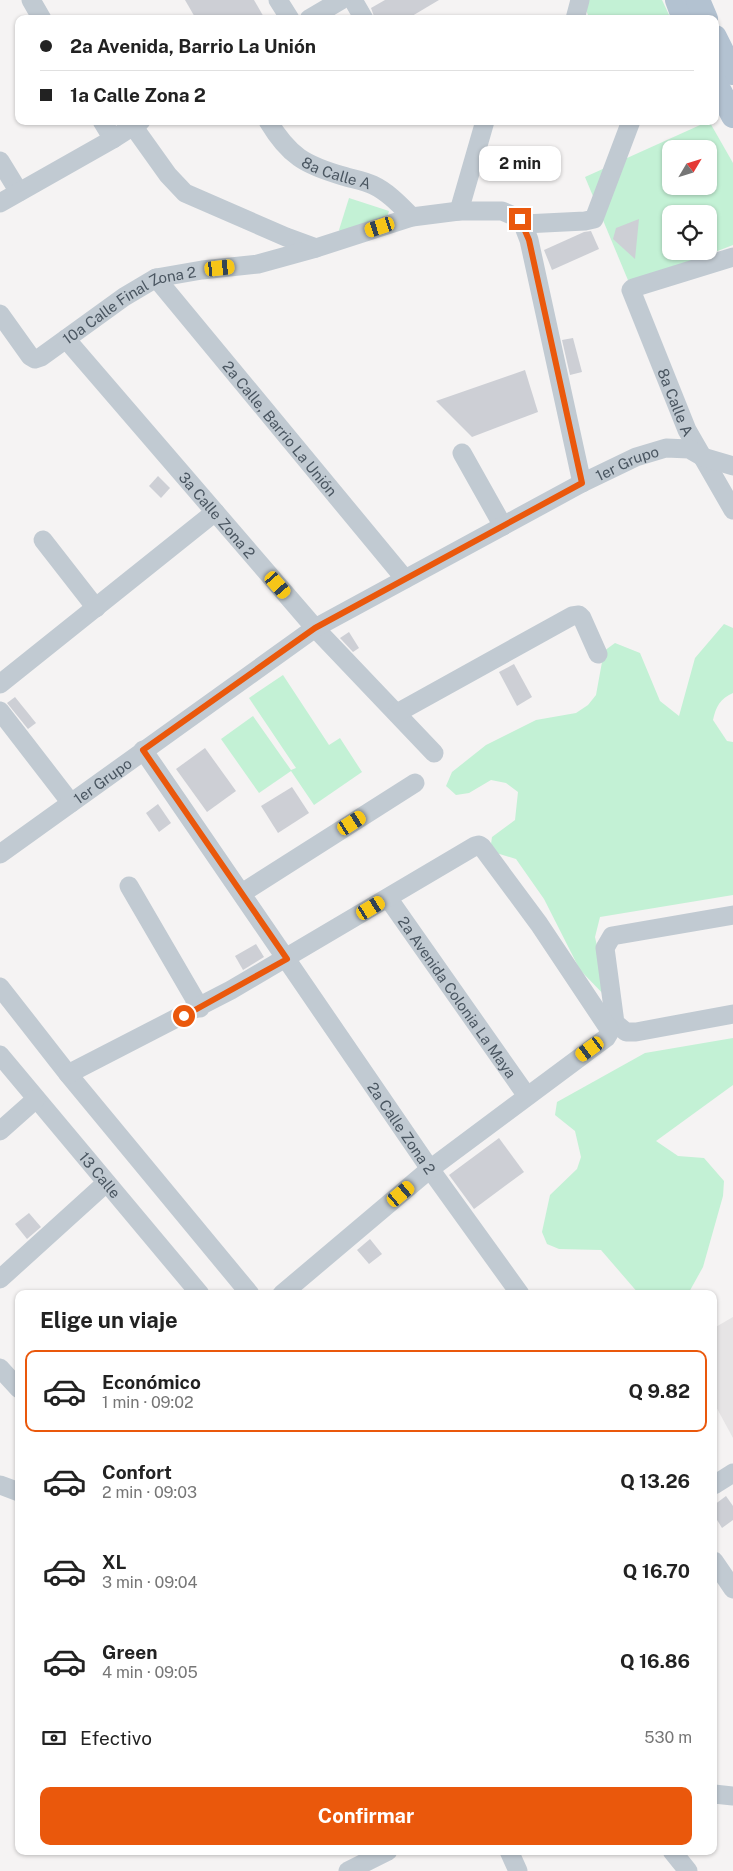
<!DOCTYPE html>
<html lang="es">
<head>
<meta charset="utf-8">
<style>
	:root { --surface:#fff; --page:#f6f6f6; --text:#222; --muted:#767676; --line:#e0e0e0; --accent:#ea580c }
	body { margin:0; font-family:"Public Sans",sans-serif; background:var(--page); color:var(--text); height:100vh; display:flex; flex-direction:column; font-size:19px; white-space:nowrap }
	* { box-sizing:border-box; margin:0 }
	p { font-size:16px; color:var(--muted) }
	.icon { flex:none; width:28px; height:28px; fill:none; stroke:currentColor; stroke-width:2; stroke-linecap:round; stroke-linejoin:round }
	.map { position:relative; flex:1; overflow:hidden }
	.sheet { position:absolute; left:15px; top:1290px; width:702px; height:565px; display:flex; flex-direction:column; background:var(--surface); border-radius:10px; box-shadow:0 1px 4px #0004 }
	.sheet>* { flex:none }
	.hud { position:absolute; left:15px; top:15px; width:704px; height:110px; border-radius:10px; box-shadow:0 1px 4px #0004; display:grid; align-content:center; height:110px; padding:0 25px; background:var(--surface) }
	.needle { width:32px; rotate:52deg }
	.tools { position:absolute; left:662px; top:140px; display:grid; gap:10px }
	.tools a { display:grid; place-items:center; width:55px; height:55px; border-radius:10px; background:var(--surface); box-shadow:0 1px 4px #0004; font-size:25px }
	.end { position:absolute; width:22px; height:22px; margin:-11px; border:6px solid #ea580c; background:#fff; box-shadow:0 0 0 2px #fff }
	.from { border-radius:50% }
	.bubble { position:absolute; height:35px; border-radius:10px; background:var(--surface); box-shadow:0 1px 4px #0004; font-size:16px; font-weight:700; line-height:35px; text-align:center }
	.car { position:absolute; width:15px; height:30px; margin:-15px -8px; border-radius:6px; box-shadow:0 0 4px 1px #0007; background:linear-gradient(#f5c518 24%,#345 0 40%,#f5c518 0 76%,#345 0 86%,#f5c518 0) }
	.hud b { display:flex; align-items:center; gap:18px; height:48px; font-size:19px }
	.hud b+b { border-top:1px solid var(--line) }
	.hud i { width:12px; height:12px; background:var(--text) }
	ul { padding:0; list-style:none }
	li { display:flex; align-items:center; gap:15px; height:82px; margin:0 10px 8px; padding:0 15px; border:2px solid transparent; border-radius:10px }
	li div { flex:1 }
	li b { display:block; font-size:19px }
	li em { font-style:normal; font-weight:700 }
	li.on { border-color:var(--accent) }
	li>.icon { width:45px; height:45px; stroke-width:1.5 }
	h2 { padding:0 25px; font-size:22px; line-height:60px }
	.pay { display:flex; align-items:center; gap:12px; height:55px; padding:0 25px; font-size:19px }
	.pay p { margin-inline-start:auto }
	.action { display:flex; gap:10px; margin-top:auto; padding:10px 25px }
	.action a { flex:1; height:58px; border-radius:10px; background:var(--accent); color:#fff; font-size:20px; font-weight:700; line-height:58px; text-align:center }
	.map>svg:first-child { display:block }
</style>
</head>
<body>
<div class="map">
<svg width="733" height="1871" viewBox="0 0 733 1871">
	<rect width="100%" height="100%" fill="#f5f3f3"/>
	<!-- education -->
	<path fill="#e6e4e5" d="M733,1317v121l-19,-35v-75z"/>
	<!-- green -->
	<g fill="#c3f1d5" fill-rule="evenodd">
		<path d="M581,0h81l9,19h-81z"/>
		<path d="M709,121l24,42v82l-103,40 -45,-108zM671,149h38v37h-38zM671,214h38v37h-38z"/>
		<path d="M349,198l40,13 -3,10 -42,15 -5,-6z"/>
		<path d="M724,624l9,4v65c-13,6 -17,13 -20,27l14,21 6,1v153l-133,22 -5,20 14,63 -29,-30 -36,-71 -28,-40 -26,-8 2,-14 23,-17 3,-28 -12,-9 -15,-3 -22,13 -13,2 -10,-9 6,-14 34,-27 50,-25 40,-7 12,-8 8,-10 8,-44 11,-8 25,10 20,48 19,15 16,-58z"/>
		<path d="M283,675l46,70 11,-7 22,34 -48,33 -23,-34 -32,22 -38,-54 32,-23 38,54 5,-2 -47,-70z"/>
		<path d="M733,1038v47l-77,56 22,15 26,2 20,23 -1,15 -20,71 -15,27h-49l-38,-44 -42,-1 -12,-5 -5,-12 8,-37 27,-26 4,-12 -6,-26 -20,-16 2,-13 88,-49z"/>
	</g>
	<!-- building -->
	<g fill="#cdcfd5">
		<path d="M185,0h69l11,19h-69z"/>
		<path d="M385,0h54l-32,19h-32l-4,-11z"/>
		<path d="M639,219l-4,40 -22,-20 3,-11z"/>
		<path d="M591,231l8,18 -47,21 -8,-20 40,-18z"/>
		<path d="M573,338l9,34 -12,3 -8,-35z"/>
		<path d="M525,370l13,42 -66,25 -36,-36z"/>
		<path d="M158,476l12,12 -9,10 -12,-12z"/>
		<path d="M349,632l10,16 -6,4 -13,-14z"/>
		<path d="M514,664l18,33 -15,9 -18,-34z"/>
		<path d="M15,697l21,26 -8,6 -21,-26z"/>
		<path d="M205,748l31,43 -29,21 -31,-43z"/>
		<path d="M292,787l17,26 -31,20 -17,-27z"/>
		<path d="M158,804l13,19 -12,9 -13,-19z"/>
		<path d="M256,944l8,13 -21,13 -8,-14z"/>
		<path d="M499,1138l25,34 -50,37 -25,-34z"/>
		<path d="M29,1213l12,14 -14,12 -12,-15z"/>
		<path d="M370,1239l12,15 -13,10 -12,-14z"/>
		<path d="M726,1496l7,10v14l-11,8 -8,-13v-10z"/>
	</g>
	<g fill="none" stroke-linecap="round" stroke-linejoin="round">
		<!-- minor -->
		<g stroke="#c1cad2" stroke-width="19">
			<path d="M31,0l11,19"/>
			<path d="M278,0l12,19"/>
			<path d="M353,0l11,19"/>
			<path d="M309,19l32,-19"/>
			<path d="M575,19l5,-19"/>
			<path d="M102,121l11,18"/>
			<path id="s1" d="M268,121c21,35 37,44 75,55 10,3 21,5 30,9 15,7 27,20 39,32"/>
			<path d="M133,126l35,49 17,18 101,44 30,11"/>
			<path d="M0,161l19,31"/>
			<path d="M0,203l113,-64 28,-18"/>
			<path d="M459,211l26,-90"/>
			<path d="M524,224l61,-3 9,-2 37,-98"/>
			<path id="s2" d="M733,257l-100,31 -2,2 56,140 46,80"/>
			<path id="s3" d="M156,278l249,301"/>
			<path id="s4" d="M0,314l30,42 5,3 6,-2 83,-60 32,-19 46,-8 56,-6 58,-16 96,-31 47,-6h43l19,8 8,21 53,243"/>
			<path id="s5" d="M66,339l249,289 119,125"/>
			<path d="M462,453l41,73"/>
			<path d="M43,540l53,68"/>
			<path d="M0,684l215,-172"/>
			<path d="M0,711l71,92"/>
			<path d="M397,713l175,-97 7,-1 3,3 16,36"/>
			<path id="s6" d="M143,750l287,419 90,125"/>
			<path id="s7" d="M0,854l315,-226 267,-145 54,-26 30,-9 23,1 14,8 30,9"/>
			<path d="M129,886l71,122"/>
			<path d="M242,893l173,-110"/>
			<path id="s8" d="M388,898l139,198"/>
			<path d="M733,915l-121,21 -7,12 10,75 11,9h10l97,-18"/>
			<path d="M0,987l68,87 182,220"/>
			<path id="s9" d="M0,1055l200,239"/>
			<path d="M68,1074l163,-84 244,-144 4,-1 3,2 57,77 70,105v4l-3,5 -176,131 -148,125"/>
			<path d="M0,1131l36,-32"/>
			<path d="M0,1279l106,-96"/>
			<path d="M0,1368l19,21"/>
			<path d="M0,1485l19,7"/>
			<path d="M714,1485l19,-12"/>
			<path d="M714,1561l19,28"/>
			<path d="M714,1794l19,2"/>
			<path d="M509,1851l9,20"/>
			<path d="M672,1851l16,20"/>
			<path d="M348,1871l40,-20"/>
		</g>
		<!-- major -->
		<g stroke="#b3c2d1" stroke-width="24">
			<path d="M677,0l7,19"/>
			<path d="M698,0l8,19"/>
			<path d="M715,37l18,36"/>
			<path d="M715,82l18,34"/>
		</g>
	</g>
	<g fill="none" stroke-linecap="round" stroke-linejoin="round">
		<!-- route -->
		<path stroke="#ea580c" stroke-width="6" d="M184,1016l103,-57 -144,-209 172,-122 267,-145 -53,-243 -9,-21"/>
	</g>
	<g text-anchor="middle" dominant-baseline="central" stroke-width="4" stroke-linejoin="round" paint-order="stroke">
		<!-- street labels -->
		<g font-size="15" fill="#4a5661" stroke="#fff">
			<text stroke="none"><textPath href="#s1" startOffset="89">8a Calle A</textPath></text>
			<text stroke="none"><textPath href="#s4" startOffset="168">10a Calle Final Zona 2</textPath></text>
			<text stroke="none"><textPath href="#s2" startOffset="228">8a Calle A</textPath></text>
			<text stroke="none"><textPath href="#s3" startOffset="195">2a Calle, Barrio La Unión</textPath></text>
			<text stroke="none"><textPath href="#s7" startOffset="741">1er Grupo</textPath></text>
			<text stroke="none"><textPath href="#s5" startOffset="232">3a Calle Zona 2</textPath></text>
			<text stroke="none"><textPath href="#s7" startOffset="126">1er Grupo</textPath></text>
			<text stroke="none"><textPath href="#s8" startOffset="121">2a Avenida Colonia La Maya</textPath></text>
			<text stroke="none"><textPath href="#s6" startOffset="458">2a Calle Zona 2</textPath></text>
			<text stroke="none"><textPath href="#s9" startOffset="156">13 Calle</textPath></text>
		</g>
	</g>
</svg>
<div class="tools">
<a><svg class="needle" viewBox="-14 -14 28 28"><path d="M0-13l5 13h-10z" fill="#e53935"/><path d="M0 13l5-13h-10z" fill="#767676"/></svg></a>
<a><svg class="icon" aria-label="locate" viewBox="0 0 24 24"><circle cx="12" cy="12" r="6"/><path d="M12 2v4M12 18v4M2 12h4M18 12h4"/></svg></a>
</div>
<i class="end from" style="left:184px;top:1016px"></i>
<i class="end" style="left:520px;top:219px"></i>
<div class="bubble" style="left:479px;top:146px;width:82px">2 min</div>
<i class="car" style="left:380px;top:227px;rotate:252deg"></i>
<i class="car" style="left:220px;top:268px;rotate:84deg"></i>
<i class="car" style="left:278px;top:585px;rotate:139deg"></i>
<i class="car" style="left:352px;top:823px;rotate:57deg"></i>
<i class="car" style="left:371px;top:908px;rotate:59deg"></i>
<i class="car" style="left:590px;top:1049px;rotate:234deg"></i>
<i class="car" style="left:401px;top:1194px;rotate:50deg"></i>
<div class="hud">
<b><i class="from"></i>2a Avenida, Barrio La Unión</b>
<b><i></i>1a Calle Zona 2</b>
</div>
<section class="sheet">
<h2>Elige un viaje</h2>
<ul>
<li class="on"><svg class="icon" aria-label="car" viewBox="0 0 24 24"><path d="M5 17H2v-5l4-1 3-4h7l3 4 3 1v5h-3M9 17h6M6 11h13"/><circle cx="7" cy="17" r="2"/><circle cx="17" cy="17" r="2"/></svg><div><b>Económico</b><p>1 min · 09:02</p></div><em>Q 9.82</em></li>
<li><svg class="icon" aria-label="car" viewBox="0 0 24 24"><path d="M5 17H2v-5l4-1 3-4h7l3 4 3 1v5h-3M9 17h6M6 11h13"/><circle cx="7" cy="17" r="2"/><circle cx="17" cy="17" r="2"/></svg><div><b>Confort</b><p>2 min · 09:03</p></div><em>Q 13.26</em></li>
<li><svg class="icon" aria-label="car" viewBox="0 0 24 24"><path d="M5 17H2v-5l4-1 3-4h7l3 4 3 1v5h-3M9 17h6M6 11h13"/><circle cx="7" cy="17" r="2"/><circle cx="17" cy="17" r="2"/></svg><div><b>XL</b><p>3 min · 09:04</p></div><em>Q 16.70</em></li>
<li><svg class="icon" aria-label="car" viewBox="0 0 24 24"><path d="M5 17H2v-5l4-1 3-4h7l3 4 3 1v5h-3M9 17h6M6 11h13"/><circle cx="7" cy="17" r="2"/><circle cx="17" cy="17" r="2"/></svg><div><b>Green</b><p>4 min · 09:05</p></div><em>Q 16.86</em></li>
</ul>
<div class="pay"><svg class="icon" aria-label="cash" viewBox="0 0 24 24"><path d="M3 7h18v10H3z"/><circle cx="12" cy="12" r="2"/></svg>Efectivo<p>530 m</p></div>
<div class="action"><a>Confirmar</a></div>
</section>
</div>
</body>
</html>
